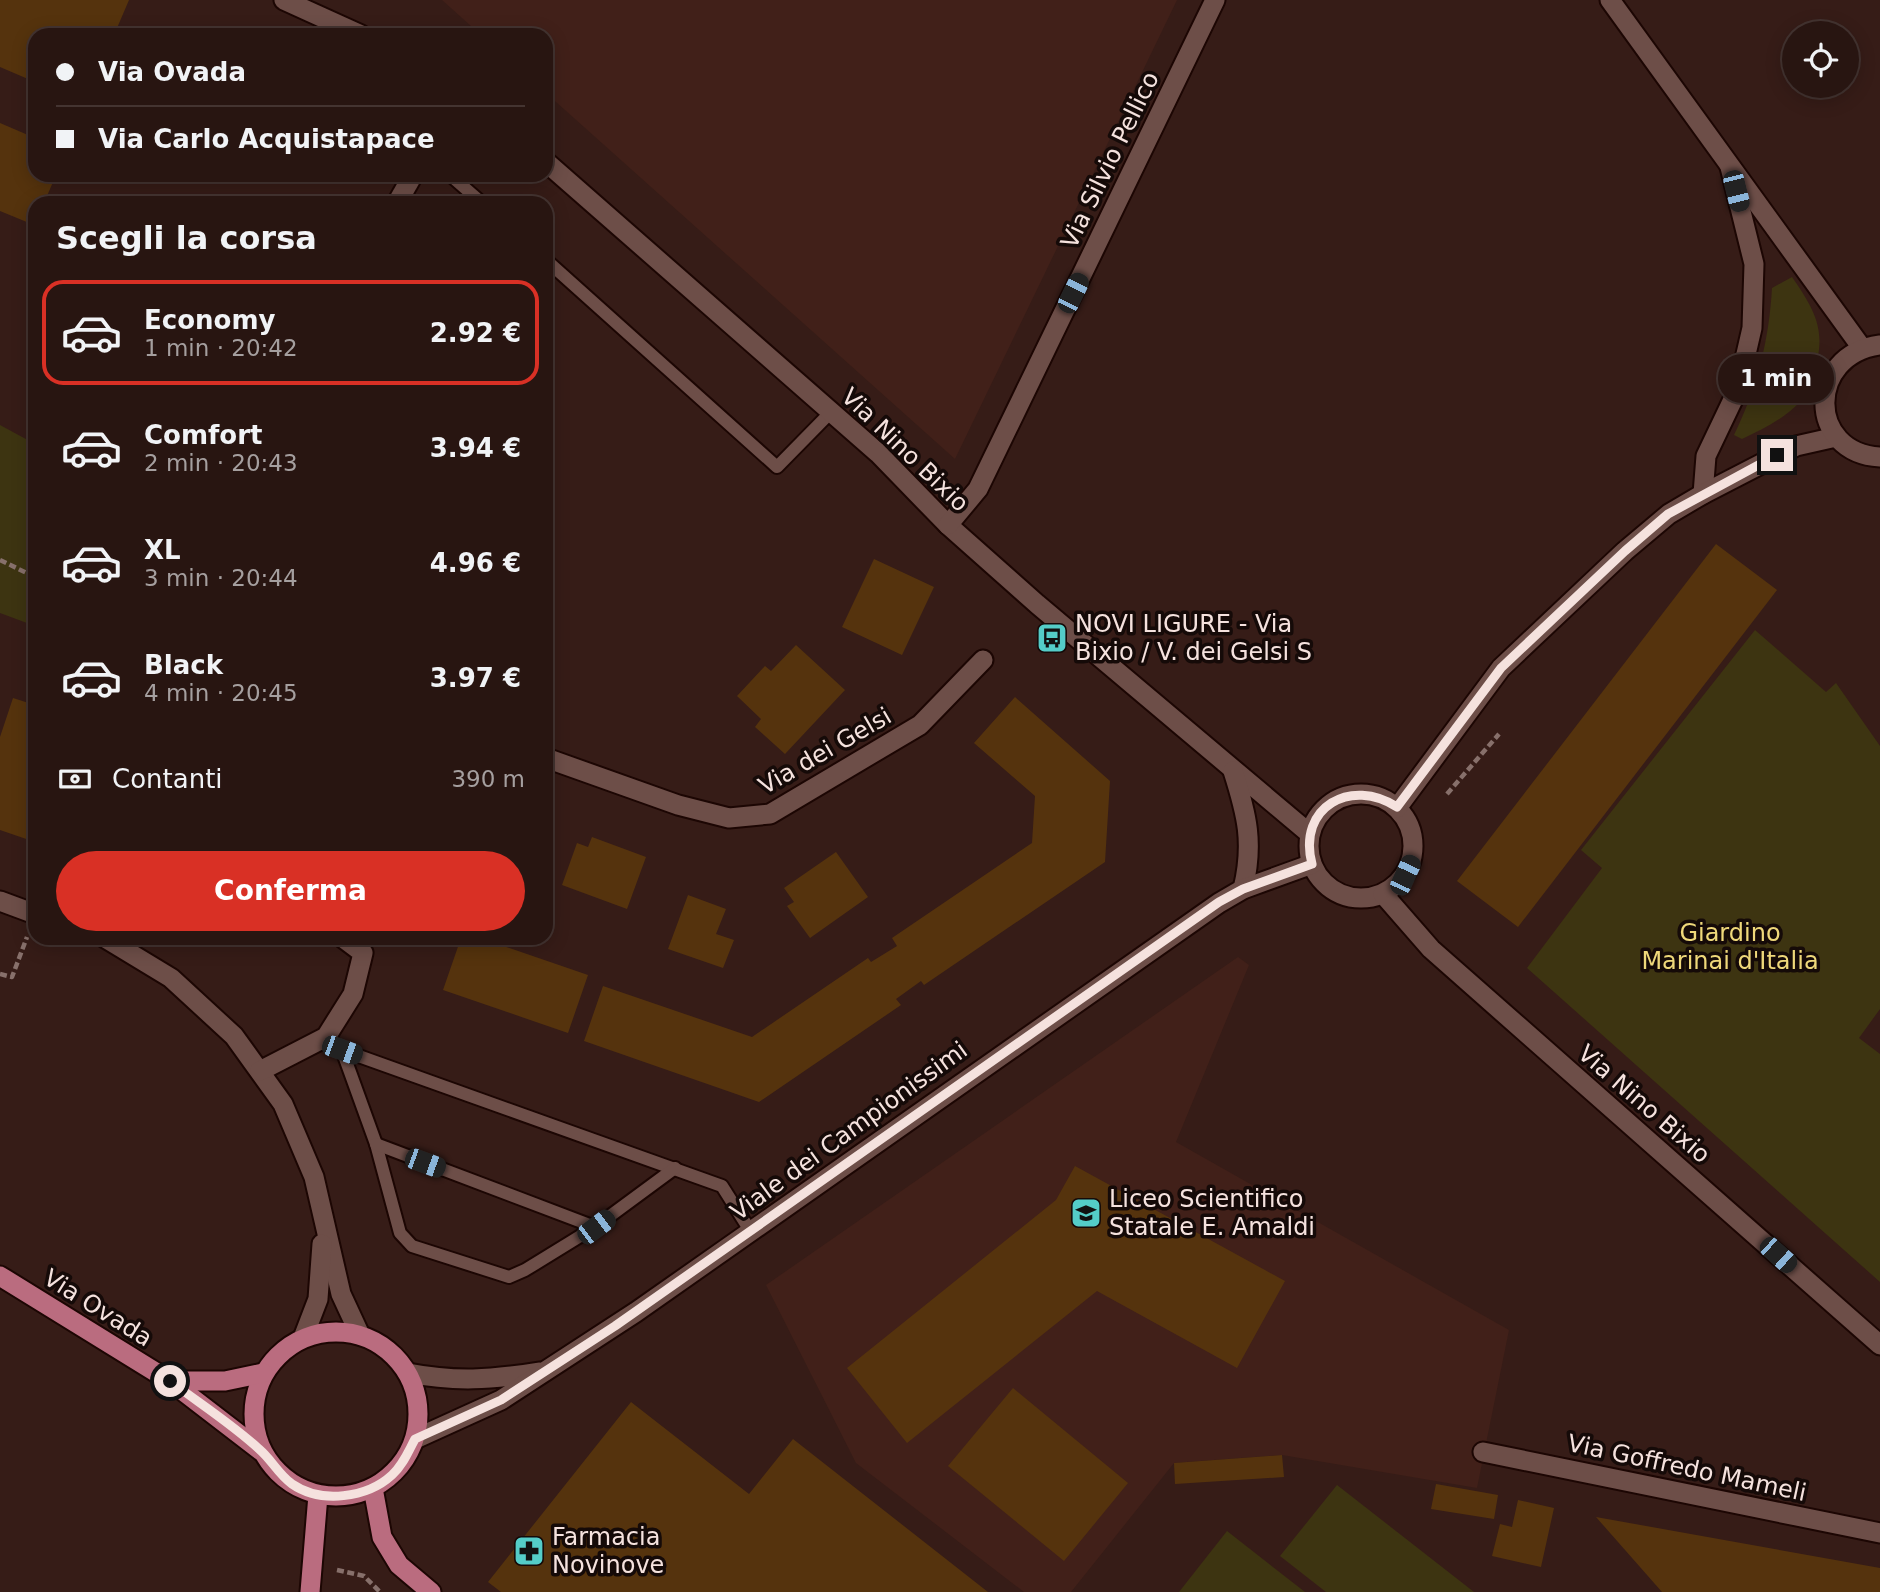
<!DOCTYPE html>
<html lang="it">
<head>
<meta charset="utf-8">
<style>
	:root { --surface:#281511; --page:#301e1a; --text:#f1f3f6; --muted:#a59f9f; --line:#443431; --accent:#d93025 }
	body { margin:0; font-family:"DejaVu Sans",sans-serif; background:var(--page); color:var(--text); height:100vh; display:flex; flex-direction:column; font-size:26px; white-space:nowrap }
	* { box-sizing:border-box; margin:0 }
	p { font-size:23px; color:var(--muted) }
	.icon { flex:none; width:38px; height:38px; fill:none; stroke:currentColor; stroke-width:2; stroke-linecap:round; stroke-linejoin:round }
	.map { position:relative; flex:1; overflow:hidden }
	.drawer { position:absolute; left:28px; top:196px; width:525px; height:749px; display:flex; flex-direction:column; background:var(--surface); border-radius:21px; box-shadow:0 4px 18px #0003,0 0 0 2px var(--line) }
	.drawer>* { flex:none }
	.banner { position:absolute; left:28px; top:28px; width:525px; height:154px; border-radius:21px; box-shadow:0 4px 18px #0003,0 0 0 2px var(--line); display:grid; align-content:center; height:154px; padding:0 28px; background:var(--surface) }
	.fabs { position:absolute; left:1782px; top:21px; display:grid; gap:14px }
	.fabs a { display:grid; place-items:center; width:77px; height:77px; border-radius:50%; background:var(--surface); box-shadow:0 4px 18px #0003,0 0 0 2px var(--line); font-size:35px }
	.end { position:absolute; width:32px; height:32px; margin:-16px; border:9px solid #f5e2de; background:#111; box-shadow:0 0 0 4px #111 }
	.from { border-radius:50% }
	.bubble { position:absolute; height:49px; border-radius:24px; background:var(--surface); box-shadow:0 4px 18px #0003,0 0 0 2px var(--line); font-size:23px; font-weight:700; line-height:49px; text-align:center }
	.car { position:absolute; width:21px; height:42px; margin:-21px -10px; border-radius:9px; box-shadow:0 0 5px 2px #0007; background:linear-gradient(#222 24%,#8ab4d8 0 40%,#222 0 76%,#8ab4d8 0 86%,#222 0) }
	.banner b { display:flex; align-items:center; gap:24px; height:66px; font-size:26px }
	.banner b+b { border-top:2px solid var(--line) }
	.banner i { width:18px; height:18px; background:var(--text) }
	ul { padding:0; list-style:none }
	li { display:flex; align-items:center; gap:21px; height:105px; margin:0 14px 10px; padding:0 14px; border:4px solid transparent; border-radius:21px }
	li div { flex:1 }
	li b { display:block; font-size:26px }
	li em { font-style:normal; font-weight:700 }
	li.selected { border-color:var(--accent) }
	li>.icon { width:63px; height:63px; stroke-width:1.5 }
	h2 { padding:0 28px; font-size:32px; line-height:84px }
	.pay { display:flex; align-items:center; gap:18px; height:77px; padding:0 28px; font-size:26px }
	.pay p { margin-inline-start:auto }
	.primary-button { display:flex; gap:14px; margin-top:auto; padding:14px 28px }
	.primary-button a { flex:1; height:80px; border-radius:42px; background:var(--accent); color:#fff; font-size:28px; font-weight:700; line-height:80px; text-align:center }
	.map>svg:first-child { display:block }
</style>
</head>
<body>
<div class="map">
<svg width="1880" height="1592" viewBox="0 0 1880 1592">
	<rect width="100%" height="100%" fill="#361c17"/>
	<!-- built -->
	<g fill="#412019">
		<path d="M442,0h735l-222,459 -409,-366v-58h-65z"/>
		<path d="M1238,957l11,8 -73,177 333,188 -32,158 -195,-33 -108,8 -103,129h-47l-168,-129 -90,-178z"/>
	</g>
	<!-- green -->
	<g fill="#3d3411">
		<path d="M1792,277c25,36 36,57 20,100 -3,7 -5,18 -11,24 -17,18 -38,28 -59,38l-8,-4c23,-47 35,-94 38,-147z"/>
		<path d="M0,425l35,19v182l-35,-13z"/>
		<path d="M1755,630l71,62 10,-9 44,63v263l-21,29 21,16v228l-353,-314 75,-100 -21,-18z"/>
		<path d="M1337,1485l137,107h-148l-46,-36z"/>
		<path d="M1227,1531l78,61h-126z"/>
	</g>
	<!-- building -->
	<g fill="#55330d">
		<path d="M0,0h129l-15,35h-79v47l-35,-15z"/>
		<path d="M0,123l35,15v37h21l-12,28h-9l-1,22 -34,-14z"/>
		<path d="M1716,544l61,46 -259,337 -61,-46z"/>
		<path d="M874,559l60,28 -32,68 -60,-28z"/>
		<path d="M796,645l49,45 -60,64 -30,-27 6,-8 -24,-23 28,-30 6,5z"/>
		<path d="M1015,697l95,84 -5,81 -181,123 -3,-4 -25,18 5,6 -142,97 -175,-61 19,-55 149,51 116,-79 3,4 26,-16 -5,-8 140,-95 3,-47 -61,-53z"/>
		<path d="M13,698l22,7v137l-35,-12v-93z"/>
		<path d="M592,837l54,20 -19,52 -65,-24 15,-42 11,4z"/>
		<path d="M836,852l32,45 -58,41 -23,-32 7,-4 -10,-14z"/>
		<path d="M688,895l38,14 -10,25 18,6 -11,28 -55,-19z"/>
		<path d="M461,938h19l108,37 -20,58 -125,-43z"/>
		<path d="M1075,1166l210,115 -48,87 -140,-77 -190,152 -60,-75 209,-168z"/>
		<path d="M1013,1388l115,95 -64,78 -116,-95z"/>
		<path d="M631,1402l118,92 44,-55 195,153h-487l-13,-10z"/>
		<path d="M1282,1455l2,22 -109,7 -1,-21z"/>
		<path d="M1436,1484l62,11 -4,24 -63,-10z"/>
		<path d="M1518,1500l36,8 -13,59 -49,-11 8,-32 12,3z"/>
		<path d="M1596,1517l284,51v24h-218z"/>
	</g>
	<g fill="none" stroke-linecap="round" stroke-linejoin="round">
		<!-- service casing -->
		<g stroke="#1c0603" stroke-width="16">
			<g id="service">
				<path d="M450,175l32,28"/>
				<path d="M546,260l231,207 54,-55"/>
				<path d="M326,1037l16,13 380,136 29,46"/>
				<path d="M342,1050l34,94 24,89 12,13 97,31 16,-7 70,-43 80,-59"/>
				<path d="M376,1144l219,83"/>
			</g>
		</g>
		<!-- minor casing -->
		<g stroke="#1c0603" stroke-width="23">
			<g id="minor">
				<path d="M284,0l77,35"/>
				<path d="M546,162l332,291 70,72 89,79 273,230"/>
				<path d="M397,203l16,-28"/>
				<path d="M1703,494l3,-38 32,-67 14,-61 2,-64 -24,-97"/>
				<path d="M948,525l30,-36 237,-489"/>
				<path d="M546,758l132,47 51,13 41,-4 150,-89 63,-65"/>
				<path d="M1233,771c14,44 21,72 10,118"/>
				<circle cx="1361" cy="846" r="52"/>
				<path d="M1397,808l104,-140 124,-117 44,-37 34,-20 93,-48 40,-9"/>
				<path d="M1383,894l48,55 449,396"/>
				<path d="M0,901l35,13"/>
				<path d="M105,938l66,40 63,58 49,68 31,73 27,117 19,41"/>
				<path d="M260,1071l66,-34 27,-43 10,-41 -20,-15"/>
				<path d="M303,1338l15,-39 4,-55"/>
				<path d="M408,1373c47,9 83,7 131,-1"/>
				<path d="M415,1439l86,-39 135,-88 583,-409 24,-14 69,-25"/>
				<path d="M1483,1452l397,81"/>
			</g>
		</g>
		<!-- tertiary casing -->
		<g stroke="#1c0603" stroke-width="23">
			<g id="tertiary">
				<path d="M1610,0l252,348"/>
				<path d="M1880,345c-74,10 -73,108 0,112"/>
			</g>
		</g>
		<!-- primary casing -->
		<g stroke="#1c0603" stroke-width="23">
			<g id="primary">
				<path d="M0,1276l170,105 91,70"/>
				<circle cx="336" cy="1414" r="82"/>
				<path d="M170,1381h55l38,-8"/>
				<path d="M373,1488l9,49 17,28 32,27"/>
				<path d="M310,1592l8,-97"/>
			</g>
		</g>
		<!-- path -->
		<g stroke="#87706b" stroke-width="4.5" stroke-dasharray="7 3.5" stroke-linecap="butt">
			<path d="M0,560l35,17"/>
			<path d="M1447,794l52,-60"/>
			<path d="M0,974l12,3 15,-40"/>
			<path d="M337,1570l27,6 16,16"/>
		</g>
		<!-- service -->
		<use href="#service" stroke="#6d4e48" stroke-width="12"/>
		<!-- minor -->
		<use href="#minor" stroke="#6d4e48" stroke-width="19"/>
		<!-- tertiary -->
		<use href="#tertiary" stroke="#6d4e48" stroke-width="19"/>
		<!-- primary -->
		<use href="#primary" stroke="#ba6c7f" stroke-width="19"/>
	</g>
	<g fill="none" stroke-linecap="round" stroke-linejoin="round">
		<!-- route -->
		<path stroke="#f5e2de" stroke-width="9" d="M170,1381c29,22 62,43 89,68 13,11 19,25 33,35 29,20 75,14 100,-9 11,-10 16,-23 23,-36l86,-39 114,-74 604,-424 24,-13 69,-25c-15,-57 39,-87 85,-57l104,-139 124,-117 43,-37 109,-59"/>
	</g>
	<!-- icons -->
	<defs>
		<g id="bus-square" transform="scale(1.575)"><rect x="-9" y="-9" width="18" height="18" rx="4" fill="#54cdc8" stroke="#150a08"/><path d="M-5-6H5V4H4V6H2V4H-2V6H-4V4H-5ZM-3.5-4V0h7V-4ZM-3.5 1.2v1.5H-2V1.2ZM2 1.2v1.5H3.5V1.2Z" fill="#111"/></g>
		<g id="school-square" transform="scale(1.575)"><rect x="-9" y="-9" width="18" height="18" rx="4" fill="#54cdc8" stroke="#150a08"/><path d="M0-5L7-2L0 1L-7-2ZM-4 1L0 2.5L4 1V4Q0 6-4 4Z" fill="#111"/></g>
		<g id="pharmacy-square" transform="scale(1.575)"><rect x="-9" y="-9" width="18" height="18" rx="4" fill="#54cdc8" stroke="#150a08"/><path d="M-2-6h4v4h4v4h-4v4h-4v-4h-4v-4h4Z" fill="#111"/></g>
	</defs>
	<g fill-rule="evenodd">
		<use href="#bus-square" x="1052" y="638"/>
		<use href="#school-square" x="1086" y="1213"/>
		<use href="#pharmacy-square" x="529" y="1551"/>
	</g>
	<g text-anchor="middle" dominant-baseline="central" stroke-width="7" stroke-linejoin="round" paint-order="stroke">
		<!-- street labels -->
		<g font-size="24" fill="#f5e2de" stroke="#150a08">
			<text transform="translate(1110 160) rotate(-64)">Via Silvio Pellico</text>
			<text transform="translate(905 450) rotate(44)">Via Nino Bixio</text>
			<text transform="translate(825 751) rotate(-30)">Via dei Gelsi</text>
			<text transform="translate(1644 1104) rotate(41)">Via Nino Bixio</text>
			<text transform="translate(849 1131) rotate(-36)">Viale dei Campionissimi</text>
			<text transform="translate(98 1308) rotate(32)">Via Ovada</text>
			<text transform="translate(1687 1468) rotate(12)">Via Goffredo Mameli</text>
		</g>
		<!-- poi labels -->
		<g font-size="24" fill="#f5e2de" stroke="#150a08" text-anchor="start">
			<text x="1075" y="624">NOVI LIGURE - Via<tspan x="1075" dy="28">Bixio / V. dei Gelsi S</tspan></text>
			<text x="1109" y="1199">Liceo Scientifico<tspan x="1109" dy="28">Statale E. Amaldi</tspan></text>
			<text x="552" y="1537">Farmacia<tspan x="552" dy="28">Novinove</tspan></text>
		</g>
		<!-- park labels -->
		<g font-size="24" fill="#efd87a" stroke="#150a08">
			<text x="1730" y="933">Giardino<tspan x="1730" dy="28">Marinai d'Italia</tspan></text>
		</g>
	</g>
</svg>
<div class="fabs">
<a><svg class="icon" aria-label="locate" viewBox="0 0 24 24"><circle cx="12" cy="12" r="6"/><path d="M12 2v4M12 18v4M2 12h4M18 12h4"/></svg></a>
</div>
<i class="end from" style="left:170px;top:1381px"></i>
<i class="end" style="left:1777px;top:455px"></i>
<div class="bubble" style="left:1718px;top:354px;width:116px">1 min</div>
<i class="car" style="left:1736px;top:191px;rotate:166deg"></i>
<i class="car" style="left:1073px;top:293px;rotate:26deg"></i>
<i class="car" style="left:1405px;top:875px;rotate:25deg"></i>
<i class="car" style="left:342px;top:1050px;rotate:110deg"></i>
<i class="car" style="left:425px;top:1163px;rotate:110deg"></i>
<i class="car" style="left:596px;top:1227px;rotate:53deg"></i>
<i class="car" style="left:1778px;top:1255px;rotate:132deg"></i>
<div class="banner">
<b><i class="from"></i>Via Ovada</b>
<b><i></i>Via Carlo Acquistapace</b>
</div>
<section class="drawer">
<h2>Scegli la corsa</h2>
<ul>
<li class="selected"><svg class="icon" aria-label="car" viewBox="0 0 24 24"><path d="M5 17H2v-5l4-1 3-4h7l3 4 3 1v5h-3M9 17h6M6 11h13"/><circle cx="7" cy="17" r="2"/><circle cx="17" cy="17" r="2"/></svg><div><b>Economy</b><p>1 min · 20:42</p></div><em>2.92 €</em></li>
<li><svg class="icon" aria-label="car" viewBox="0 0 24 24"><path d="M5 17H2v-5l4-1 3-4h7l3 4 3 1v5h-3M9 17h6M6 11h13"/><circle cx="7" cy="17" r="2"/><circle cx="17" cy="17" r="2"/></svg><div><b>Comfort</b><p>2 min · 20:43</p></div><em>3.94 €</em></li>
<li><svg class="icon" aria-label="car" viewBox="0 0 24 24"><path d="M5 17H2v-5l4-1 3-4h7l3 4 3 1v5h-3M9 17h6M6 11h13"/><circle cx="7" cy="17" r="2"/><circle cx="17" cy="17" r="2"/></svg><div><b>XL</b><p>3 min · 20:44</p></div><em>4.96 €</em></li>
<li><svg class="icon" aria-label="car" viewBox="0 0 24 24"><path d="M5 17H2v-5l4-1 3-4h7l3 4 3 1v5h-3M9 17h6M6 11h13"/><circle cx="7" cy="17" r="2"/><circle cx="17" cy="17" r="2"/></svg><div><b>Black</b><p>4 min · 20:45</p></div><em>3.97 €</em></li>
</ul>
<div class="pay"><svg class="icon" aria-label="cash" viewBox="0 0 24 24"><path d="M3 7h18v10H3z"/><circle cx="12" cy="12" r="2"/></svg>Contanti<p>390 m</p></div>
<div class="primary-button"><a>Conferma</a></div>
</section>
</div>
</body>
</html>
